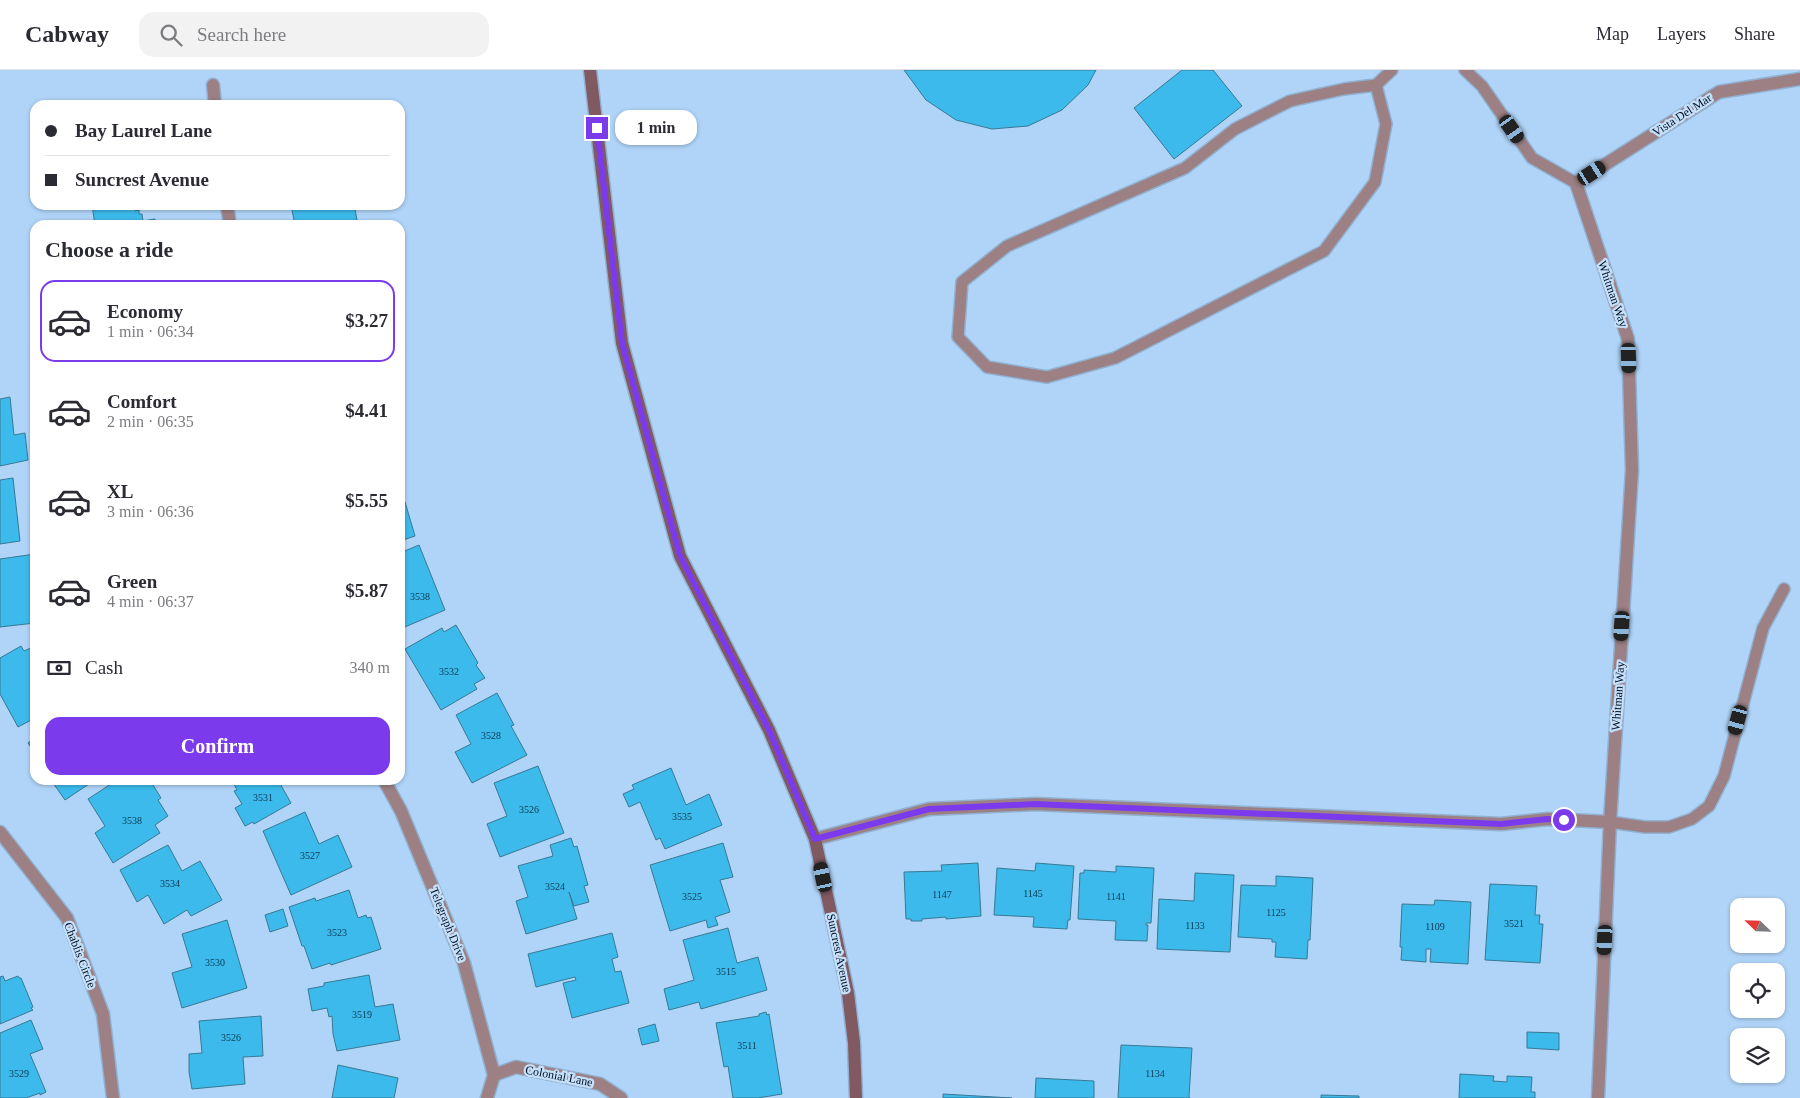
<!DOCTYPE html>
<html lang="en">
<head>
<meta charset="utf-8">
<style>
	:root { --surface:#fff; --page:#f2f2f3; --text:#2b2b33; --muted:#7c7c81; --line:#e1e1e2; --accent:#7c3aed }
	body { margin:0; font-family:Georgia,serif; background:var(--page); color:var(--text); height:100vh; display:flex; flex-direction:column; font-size:19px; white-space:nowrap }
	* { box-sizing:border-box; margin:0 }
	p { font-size:16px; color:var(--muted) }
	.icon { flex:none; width:28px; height:28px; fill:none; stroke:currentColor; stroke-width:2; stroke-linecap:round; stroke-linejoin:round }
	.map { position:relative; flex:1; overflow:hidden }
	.side { position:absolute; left:30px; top:150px; width:375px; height:565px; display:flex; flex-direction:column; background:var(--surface); border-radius:15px; box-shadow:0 1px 4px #0004 }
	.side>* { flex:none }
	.banner { position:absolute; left:30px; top:30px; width:375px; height:110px; border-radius:15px; box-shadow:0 1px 4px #0004; display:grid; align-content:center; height:110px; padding:0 15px; background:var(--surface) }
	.needle { width:32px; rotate:293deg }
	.controls { position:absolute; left:1730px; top:828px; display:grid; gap:10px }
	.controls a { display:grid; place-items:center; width:55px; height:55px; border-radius:10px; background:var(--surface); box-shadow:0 1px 4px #0004; font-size:25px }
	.end { position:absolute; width:22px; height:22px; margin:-11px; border:6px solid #7c3aed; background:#fff; box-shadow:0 0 0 2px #fff }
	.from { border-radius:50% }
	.bubble { position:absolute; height:35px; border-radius:15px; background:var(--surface); box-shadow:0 1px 4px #0004; font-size:16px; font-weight:800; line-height:35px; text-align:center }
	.car { position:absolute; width:15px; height:30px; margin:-15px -8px; border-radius:6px; box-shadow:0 0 4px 1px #0007; background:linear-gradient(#222 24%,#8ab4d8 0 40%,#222 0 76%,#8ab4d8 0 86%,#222 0) }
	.banner b { display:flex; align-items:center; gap:18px; height:48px; font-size:19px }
	.banner b+b { border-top:1px solid var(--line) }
	.banner i { width:12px; height:12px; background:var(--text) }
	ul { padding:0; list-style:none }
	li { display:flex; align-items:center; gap:15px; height:82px; margin:0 10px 8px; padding:0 5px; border:2px solid transparent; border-radius:15px }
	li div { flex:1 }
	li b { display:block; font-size:19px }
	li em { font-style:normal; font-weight:800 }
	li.current { border-color:var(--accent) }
	li>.icon { width:45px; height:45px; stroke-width:1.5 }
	h2 { padding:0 15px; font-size:22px; line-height:60px }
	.pay { display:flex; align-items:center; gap:12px; height:55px; padding:0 15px; font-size:19px }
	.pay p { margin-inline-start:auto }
	.cta { display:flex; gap:10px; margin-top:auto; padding:10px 15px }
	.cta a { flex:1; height:58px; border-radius:15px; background:var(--accent); color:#fff; font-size:20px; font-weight:800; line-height:58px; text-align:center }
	header { display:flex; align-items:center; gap:30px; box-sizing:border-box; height:70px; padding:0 25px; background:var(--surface); border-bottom:1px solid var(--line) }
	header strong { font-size:24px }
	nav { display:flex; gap:28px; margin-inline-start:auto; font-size:18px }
	.search { width:350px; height:45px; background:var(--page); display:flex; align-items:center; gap:12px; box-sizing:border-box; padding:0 18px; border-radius:15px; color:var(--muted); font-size:19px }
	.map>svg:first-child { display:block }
</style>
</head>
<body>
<header>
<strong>Cabway</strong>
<div class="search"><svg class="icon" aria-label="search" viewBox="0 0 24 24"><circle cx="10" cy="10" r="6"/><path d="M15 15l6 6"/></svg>Search here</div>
<nav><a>Map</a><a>Layers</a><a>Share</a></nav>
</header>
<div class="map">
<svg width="1800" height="1028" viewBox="0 0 1800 1028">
	<rect width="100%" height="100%" fill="#b0d4f8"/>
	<!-- building -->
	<g fill="#3bbaeb" stroke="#387994">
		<path d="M904,0h192l-8,15 -26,25 -34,16 -36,3 -36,-9 -30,-20z"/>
		<path d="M1182,0h31l29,36 -68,53 -40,-51z"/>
		<path d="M92,135h43v6l4,-1v4h3l1,7 12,-2 1,6h-61z"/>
		<path d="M291,135h68l1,3 -5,1 2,11 -37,5h-25z"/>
		<path d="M10,327l4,38 11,-2 3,27 -28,6v-67z"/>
		<path d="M13,408l7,63 -20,3v-64z"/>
		<path d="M400,415l15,51 -15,5z"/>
		<path d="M419,475l26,65 -45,19v-76z"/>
		<path d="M35,484v69l-35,4v-68z"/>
		<path d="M456,555l22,38 -2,2 9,13 -11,6 3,5 -36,21 -36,-61 37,-21 2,4z"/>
		<path d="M21,576l3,5 9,-4 2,4v67l-17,9 -18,-33v-36z"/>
		<path d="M497,623l17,32 -3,1 16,29 -55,28 -17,-31 16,-8 -15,-29z"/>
		<path d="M35,668v15l-7,-10z"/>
		<path d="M538,696l26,67 -64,24 -13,-33 20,-8 -13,-33z"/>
		<path d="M671,698l15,37 23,-11 13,31 -57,24 -5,-11 -4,2 -16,-38 -11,5 -6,-13 11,-5 -2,-4z"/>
		<path d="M51,710h44l-30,20z"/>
		<path d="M117,710h33l11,18 -3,2 10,16 -13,9 5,8 -47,30 -18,-30 10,-7 -17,-27z"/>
		<path d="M232,710h46l13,23 -37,21 -1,-2 -8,4 -10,-18 7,-4 -8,-13 3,-1z"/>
		<path d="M305,742l14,32 19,-9 14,32 -61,28 -28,-64z"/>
		<path d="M571,768l3,9 3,-1 11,39 -4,1 5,16 -15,4 -5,-14 8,27 -51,15 -10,-33 12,-4 -10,-31 35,-10 -3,-11z"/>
		<path d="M723,773l10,34 -13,3 10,32 -15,5 3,8 -10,3 -2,-8 -36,11 -20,-66z"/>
		<path d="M168,775l14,26 18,-10 22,39 -31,16 -4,-6 -23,14 -16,-29 -11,7 -17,-32z"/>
		<path d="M978,793l3,53 -35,3v-2l-24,2v2h-11v-2h-5l-2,-47 38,-1 -1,-6z"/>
		<path d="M1036,793l38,3 -4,54h-2l-1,9 -34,-2 1,-10 -40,-2 3,-47 38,3z"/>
		<path d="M1116,796l38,2 -3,55h-5v2h2l-1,16 -32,-1 1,-19 -38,-2 2,-46h4v-3l32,2z"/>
		<path d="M1195,803l39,2 -4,77 -73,-3 2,-50 35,2z"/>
		<path d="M1276,806l37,2 -3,62h-2l-1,19 -32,-2 1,-15h-4v-3l-34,-2 3,-52 35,1z"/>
		<path d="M1490,814l47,2 -2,29h5l-1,9h4l-3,39 -55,-3z"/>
		<path d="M349,820l9,28 8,-3 1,3 4,-1 10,32 -50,16 -1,-2 -18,6 -8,-23h-2l-13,-39 26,-9 1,3z"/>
		<path d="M1435,830l36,2 -3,62 -38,-2 1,-13h-5v13l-25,-2 1,-13h-2l2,-43 32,1z"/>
		<path d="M283,839l5,17 -18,6 -5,-17z"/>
		<path d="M227,850l20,68 -65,20 -10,-35 20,-6 -10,-33z"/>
		<path d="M728,858l9,35 21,-6 9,33 -66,19 -2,-7 -30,8 -5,-21 30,-9 -11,-40z"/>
		<path d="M612,863l6,24 -6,2 3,13 6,-1 8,32 -57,15 -9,-35 13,-3 -1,-3 -39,10 -8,-33z"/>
		<path d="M369,905l6,32 18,-3 7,36 -63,11 -4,-17 -1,-18 -3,1 -2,-9 -15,3 -4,-22 16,-3v-3z"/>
		<path d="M3,906l2,5 13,-5 1,2h2l12,29 -2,1 2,2 -33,14v-47z"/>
		<path d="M766,942l1,3 2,-1 13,80 -24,4h-25l-5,-32 -4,1 -8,-44 43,-7v-2z"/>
		<path d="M261,946l2,40 -20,1 2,27 -53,5 -3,-17v-18l13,-1 -3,-32z"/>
		<path d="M31,950l12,29 -13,5 16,38 -6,3v-2l-14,5h-26v-65z"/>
		<path d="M655,954l4,17 -17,4 -4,-16z"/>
		<path d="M1527,962l32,1v17l-32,-2z"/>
		<path d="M1121,975l71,3 -3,49 1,1h-72z"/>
		<path d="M338,995l60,13 -4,20h-62z"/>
		<path d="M1460,1004l34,2 -1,5 14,1v-6l25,1 -1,15h4v6h-76z"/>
		<path d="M1036,1008l58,3v17h-59z"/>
		<path d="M943,1024l69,4h-69z"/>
		<path d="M1321,1025l38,1v2h-38z"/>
	</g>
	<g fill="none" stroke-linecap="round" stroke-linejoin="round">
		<!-- lane casing -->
		<g stroke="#91b1d1" stroke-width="14">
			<g id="lane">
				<path d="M1465,0l17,16 50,72 44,25"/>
				<path d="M1376,15l10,39 -11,58 -51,69 -209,107 -68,19 -60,-10 -29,-30 4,-55 45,-36 178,-78 50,-39 55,-28 54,-12 32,-4 16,-15"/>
				<path d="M1610,752l35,5h24l23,-8 17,-13 15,-30 39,-148 21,-39"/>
			</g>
		</g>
		<!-- street casing -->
		<g stroke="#91b1d1" stroke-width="15">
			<g id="street">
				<path d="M213,15l2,20"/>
				<path d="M227,135l3,20"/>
				<path d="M384,710l17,31 63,152 30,112"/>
				<path d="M0,762l67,86 36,96 10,84"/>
				<path d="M815,769l114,-30 106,-5 466,20 47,-5 62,3"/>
				<path d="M494,1005l22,-8 84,17 21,14"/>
				<path d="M487,1028l7,-23"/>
				<path d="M1598,1028l12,-276 22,-352 -4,-131 -52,-156 143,-91 81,-13"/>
			</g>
		</g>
		<!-- secondary casing -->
		<g stroke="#91b1d1" stroke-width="15">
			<path id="secondary" d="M590,0l32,273 58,213 89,174 46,109 33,154 6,50 2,55"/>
		</g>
		<!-- lane -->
		<use href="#lane" stroke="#9c8084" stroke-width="11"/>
		<!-- street -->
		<use href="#street" stroke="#9c8084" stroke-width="12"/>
		<!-- secondary -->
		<use href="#secondary" stroke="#815960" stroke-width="12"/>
	</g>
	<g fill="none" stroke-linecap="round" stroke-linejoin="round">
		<!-- route -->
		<path stroke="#7c3aed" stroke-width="6" d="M597,58l25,215 58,213 89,174 46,109 114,-30 106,-5 466,20 47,-5 16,1"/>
	</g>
	<g text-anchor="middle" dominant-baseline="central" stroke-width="4.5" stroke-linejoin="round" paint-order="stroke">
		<!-- number labels -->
		<g font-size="10" fill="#103a52">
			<text x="420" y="526">3538</text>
			<text x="449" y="601">3532</text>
			<text x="491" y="665">3528</text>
			<text x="263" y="727">3531</text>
			<text x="529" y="739">3526</text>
			<text x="682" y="746">3535</text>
			<text x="132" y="750">3538</text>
			<text x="310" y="785">3527</text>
			<text x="170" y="813">3534</text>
			<text x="555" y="816">3524</text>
			<text x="1033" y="823">1145</text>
			<text x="942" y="824">1147</text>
			<text x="692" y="826">3525</text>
			<text x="1116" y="826">1141</text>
			<text x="1276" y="842">1125</text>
			<text x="1514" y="853">3521</text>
			<text x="1195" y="855">1133</text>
			<text x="1435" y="856">1109</text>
			<text x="337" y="862">3523</text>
			<text x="215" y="892">3530</text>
			<text x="726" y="901">3515</text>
			<text x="362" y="944">3519</text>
			<text x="231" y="967">3526</text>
			<text x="747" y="975">3511</text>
			<text x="19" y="1003">3529</text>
			<text x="1155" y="1003">1134</text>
		</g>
		<!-- street labels -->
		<g font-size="12" fill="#02101f" stroke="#c5e0fb">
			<text transform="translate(1682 45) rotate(-33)">Vista Del Mar</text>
			<text transform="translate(1613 224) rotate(71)">Whitman Way</text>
			<text transform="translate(1618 626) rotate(-86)">Whitman Way</text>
			<text transform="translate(448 854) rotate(68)">Telegraph Drive</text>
			<text transform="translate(839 883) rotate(78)">Suncrest Avenue</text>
			<text transform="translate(80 885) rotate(69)">Chablis Circle</text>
			<text transform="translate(559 1006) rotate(11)">Colonial Lane</text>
		</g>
	</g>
</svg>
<div class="controls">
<a><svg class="needle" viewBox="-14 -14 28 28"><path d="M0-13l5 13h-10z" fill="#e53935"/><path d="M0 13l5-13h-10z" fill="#7c7c81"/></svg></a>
<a><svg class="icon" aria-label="locate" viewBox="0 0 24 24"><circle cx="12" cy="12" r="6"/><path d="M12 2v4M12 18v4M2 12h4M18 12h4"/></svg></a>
<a><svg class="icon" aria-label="layers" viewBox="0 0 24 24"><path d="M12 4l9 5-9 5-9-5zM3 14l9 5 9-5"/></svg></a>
</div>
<i class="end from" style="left:1564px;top:750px"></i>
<i class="end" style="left:597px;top:58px"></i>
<div class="bubble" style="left:615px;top:40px;width:82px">1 min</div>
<i class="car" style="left:1512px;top:59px;rotate:145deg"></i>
<i class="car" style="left:1592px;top:103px;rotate:57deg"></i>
<i class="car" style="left:1629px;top:288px;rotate:178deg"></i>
<i class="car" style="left:1622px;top:556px;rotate:184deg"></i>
<i class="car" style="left:1738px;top:650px;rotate:195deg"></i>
<i class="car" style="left:823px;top:807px;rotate:348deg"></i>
<i class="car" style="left:1605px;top:870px;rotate:183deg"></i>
<div class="banner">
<b><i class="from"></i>Bay Laurel Lane</b>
<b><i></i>Suncrest Avenue</b>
</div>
<section class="side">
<h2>Choose a ride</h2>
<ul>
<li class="current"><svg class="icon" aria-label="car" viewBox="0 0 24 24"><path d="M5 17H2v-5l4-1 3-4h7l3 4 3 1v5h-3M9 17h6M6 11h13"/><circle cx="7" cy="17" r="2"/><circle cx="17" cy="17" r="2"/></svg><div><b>Economy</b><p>1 min · 06:34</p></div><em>$3.27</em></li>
<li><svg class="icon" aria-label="car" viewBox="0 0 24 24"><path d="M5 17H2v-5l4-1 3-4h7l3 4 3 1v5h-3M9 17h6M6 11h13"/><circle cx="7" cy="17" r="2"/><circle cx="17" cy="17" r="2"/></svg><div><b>Comfort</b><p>2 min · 06:35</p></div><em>$4.41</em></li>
<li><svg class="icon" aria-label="car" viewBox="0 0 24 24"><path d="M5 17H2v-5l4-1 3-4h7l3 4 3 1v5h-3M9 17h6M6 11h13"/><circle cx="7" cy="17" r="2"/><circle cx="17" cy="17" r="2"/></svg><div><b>XL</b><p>3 min · 06:36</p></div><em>$5.55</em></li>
<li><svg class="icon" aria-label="car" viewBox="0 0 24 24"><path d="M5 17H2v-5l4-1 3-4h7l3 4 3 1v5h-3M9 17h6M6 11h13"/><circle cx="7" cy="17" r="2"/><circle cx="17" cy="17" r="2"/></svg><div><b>Green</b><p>4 min · 06:37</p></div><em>$5.87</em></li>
</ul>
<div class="pay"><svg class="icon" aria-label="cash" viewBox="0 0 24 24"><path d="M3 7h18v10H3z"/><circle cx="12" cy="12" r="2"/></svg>Cash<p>340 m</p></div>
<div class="cta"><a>Confirm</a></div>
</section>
</div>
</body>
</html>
